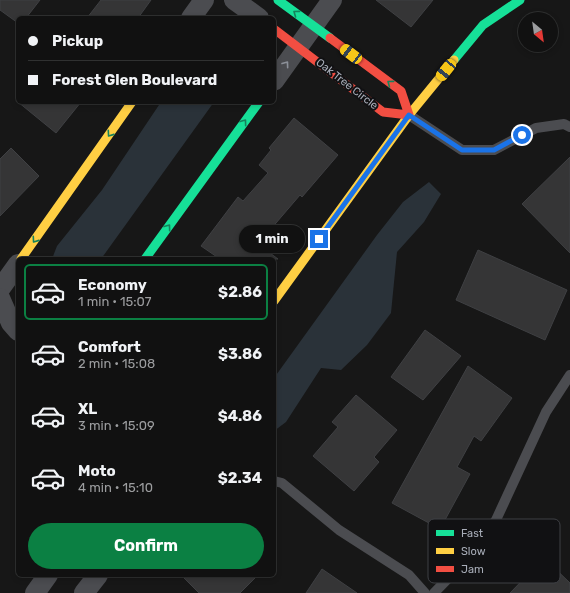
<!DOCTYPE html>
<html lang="en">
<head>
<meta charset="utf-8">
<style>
	:root { --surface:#111; --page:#1a1a1a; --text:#f1f3f6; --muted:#9c9d9f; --line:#303131; --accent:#0b8043 }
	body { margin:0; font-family:Rubik,sans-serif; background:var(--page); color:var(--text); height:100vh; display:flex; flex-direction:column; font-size:15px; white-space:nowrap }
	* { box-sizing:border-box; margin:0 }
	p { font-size:13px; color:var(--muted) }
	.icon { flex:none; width:22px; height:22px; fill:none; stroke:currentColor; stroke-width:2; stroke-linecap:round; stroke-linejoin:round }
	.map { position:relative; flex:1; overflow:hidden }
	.details { position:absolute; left:16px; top:257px; width:260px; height:320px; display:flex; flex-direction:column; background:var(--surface); border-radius:6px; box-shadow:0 2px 6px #0003,0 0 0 1px var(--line) }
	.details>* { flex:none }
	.guide { position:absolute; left:16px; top:16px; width:260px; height:88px; border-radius:6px; box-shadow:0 2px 6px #0003,0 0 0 1px var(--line); display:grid; align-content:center; height:88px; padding:0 12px; background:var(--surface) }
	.needle { width:26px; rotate:151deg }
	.buttons { position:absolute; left:518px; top:12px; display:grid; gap:8px }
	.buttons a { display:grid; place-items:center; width:40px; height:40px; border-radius:50%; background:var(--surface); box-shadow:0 2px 6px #0003,0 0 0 1px var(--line); font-size:20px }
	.end { position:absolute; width:18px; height:18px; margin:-9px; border:5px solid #1a73e8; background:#fff; box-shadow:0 0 0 2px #fff }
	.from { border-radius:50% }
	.bubble { position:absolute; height:28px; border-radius:14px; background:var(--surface); box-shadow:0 2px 6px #0003,0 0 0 1px var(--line); font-size:13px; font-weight:700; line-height:28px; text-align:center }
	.car { position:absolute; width:12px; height:24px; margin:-12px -6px; border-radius:5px; box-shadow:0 0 3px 1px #0007; background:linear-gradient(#f5c518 24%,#345 0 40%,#f5c518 0 76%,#345 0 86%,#f5c518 0) }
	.guide b { display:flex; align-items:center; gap:14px; height:38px; font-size:15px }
	.guide b+b { border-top:1px solid var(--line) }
	.guide i { width:10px; height:10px; background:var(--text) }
	ul { padding:7px 0 0; list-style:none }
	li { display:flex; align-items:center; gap:12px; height:56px; margin:0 8px 6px; padding:0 4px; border:2px solid transparent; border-radius:6px }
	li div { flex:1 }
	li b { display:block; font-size:15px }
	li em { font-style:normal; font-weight:700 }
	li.active { border-color:var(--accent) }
	li>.icon { width:36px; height:36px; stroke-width:1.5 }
	.primary-button { display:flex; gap:8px; margin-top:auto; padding:8px 12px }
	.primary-button a { flex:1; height:46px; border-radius:24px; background:var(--accent); color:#fff; font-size:16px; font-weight:700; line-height:46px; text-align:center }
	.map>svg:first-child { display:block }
</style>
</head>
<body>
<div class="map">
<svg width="570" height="593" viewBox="0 0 570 593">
	<rect width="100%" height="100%" fill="#171717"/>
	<!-- water -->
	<g fill="#2a3239">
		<path d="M161,102h53l-113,157h-49l5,-13 45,-56z"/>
		<path d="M429,182l12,12 -17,28 -27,30 -6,61 -24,32 -26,25 -20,-2 -35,54 -12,9v-53l103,-143 26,-33z"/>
	</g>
	<!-- building -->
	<g fill="#353536" stroke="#3f4043">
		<path d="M0,0h40l-14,18h-8v5l-18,-13z"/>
		<path d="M101,0h50l-13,18h-51z"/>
		<path d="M376,0h57l-22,27z"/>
		<path d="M18,102h63l-25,31z"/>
		<path d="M294,118l44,37 -36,42 -2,-2 -42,49 20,15h-58l-19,-13 37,-49 5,4 25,-28 -9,-8 12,-15 -2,-2z"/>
		<path d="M11,148l28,28 -39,40v-57z"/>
		<path d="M570,157v96l-48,-49z"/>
		<path d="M478,250l89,40 -22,50 -89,-40z"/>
		<path d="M425,330l36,26 -38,44 -32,-23z"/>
		<path d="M468,366l44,32 -31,43 -7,-5 -17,31 13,7 -30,55 -48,-26z"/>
		<path d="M356,395l41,35 -23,27 5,5 -25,29 -41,-35 25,-29 -6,-5z"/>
		<path d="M544,558l26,25v10h-60z"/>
		<path d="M322,569l35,24h-51z"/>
		<path d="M181,575h77l-18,18h-41z"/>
	</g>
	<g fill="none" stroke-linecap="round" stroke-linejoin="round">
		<!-- lane -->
		<g stroke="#4b4c50" stroke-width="10">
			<path d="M409,115l53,35h32l42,-22 28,-4 6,3"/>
			<path d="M274,481l8,2 57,47 70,45 16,18"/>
			<path d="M434,593l32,-33 30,-40 50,-108 24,-37"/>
		</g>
		<!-- street -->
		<g stroke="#4b4c50" stroke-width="20">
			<path d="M234,0l25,18"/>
			<path d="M191,18l13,-18"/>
			<path d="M274,81l58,-81"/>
			<path d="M0,289l18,-25"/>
			<path d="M0,298l11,25 7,8"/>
			<path d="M35,593l13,-18"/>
			<path d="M84,593l14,-18"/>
		</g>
		<!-- fast -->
		<g stroke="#16e098" stroke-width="9">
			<path d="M278,0l52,38"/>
			<path d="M454,60l29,-35 37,-25"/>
			<path d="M145,259l114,-157"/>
		</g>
		<!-- slow -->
		<g stroke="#ffcf43" stroke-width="9">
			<path d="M21,259l111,-157"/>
			<path d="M274,301l135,-186 45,-55"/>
		</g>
		<!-- jam -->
		<path stroke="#f24e42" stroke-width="9" d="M274,29l109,83 26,3 -8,-24 -71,-53"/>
	</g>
	<!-- one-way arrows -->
	<defs><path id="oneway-chevron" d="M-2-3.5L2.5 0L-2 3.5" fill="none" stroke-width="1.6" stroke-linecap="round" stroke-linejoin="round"/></defs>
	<g stroke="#14835c">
		<use href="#oneway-chevron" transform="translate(296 13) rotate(-144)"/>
		<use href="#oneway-chevron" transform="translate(390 83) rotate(-143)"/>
		<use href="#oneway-chevron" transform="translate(244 122) rotate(-54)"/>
		<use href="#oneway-chevron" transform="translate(110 134) rotate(125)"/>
		<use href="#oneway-chevron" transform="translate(168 227) rotate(-54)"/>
		<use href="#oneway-chevron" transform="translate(35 240) rotate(125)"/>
	</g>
	<use stroke="#8c9099" href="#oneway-chevron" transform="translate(286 64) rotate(-54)"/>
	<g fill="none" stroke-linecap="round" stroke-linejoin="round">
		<!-- route -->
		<path stroke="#1a73e8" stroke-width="5" d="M319,239l90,-124 53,35h32l28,-15"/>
	</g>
	<g text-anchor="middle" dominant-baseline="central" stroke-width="4" stroke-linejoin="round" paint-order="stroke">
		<!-- street labels -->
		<g font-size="11" fill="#a8adb8" stroke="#111113">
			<text transform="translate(347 84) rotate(38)">Oak Tree Circle</text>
		</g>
	</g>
	<!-- legend -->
	<rect x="428" y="519" width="132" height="64" rx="6" fill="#111113" stroke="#3e4045" stroke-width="1"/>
	<rect x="436" y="530" width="18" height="6" fill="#16e098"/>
	<rect x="436" y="548" width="18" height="6" fill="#ffcf43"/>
	<rect x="436" y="566" width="18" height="6" fill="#f24e42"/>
	<g font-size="11" fill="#a8adb8">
		<text x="461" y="537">Fast</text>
		<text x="461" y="555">Slow</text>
		<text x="461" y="573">Jam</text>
	</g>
</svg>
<div class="buttons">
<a><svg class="needle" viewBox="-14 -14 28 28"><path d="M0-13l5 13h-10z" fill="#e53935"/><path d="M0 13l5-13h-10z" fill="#9c9d9f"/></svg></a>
</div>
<i class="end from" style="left:522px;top:135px"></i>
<i class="end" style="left:319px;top:239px"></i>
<div class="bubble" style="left:239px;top:225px;width:66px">1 min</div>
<i class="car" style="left:351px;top:54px;rotate:307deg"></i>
<i class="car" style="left:446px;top:70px;rotate:219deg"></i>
<div class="guide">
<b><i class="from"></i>Pickup</b>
<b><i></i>Forest Glen Boulevard</b>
</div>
<section class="details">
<ul>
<li class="active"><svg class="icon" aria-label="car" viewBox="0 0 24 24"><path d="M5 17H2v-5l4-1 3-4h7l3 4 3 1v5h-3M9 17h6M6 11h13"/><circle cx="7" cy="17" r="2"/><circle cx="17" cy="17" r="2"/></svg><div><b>Economy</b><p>1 min · 15:07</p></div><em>$2.86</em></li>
<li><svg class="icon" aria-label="car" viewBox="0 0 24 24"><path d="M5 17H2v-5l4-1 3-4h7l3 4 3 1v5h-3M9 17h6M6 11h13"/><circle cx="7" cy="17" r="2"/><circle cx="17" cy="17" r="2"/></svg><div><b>Comfort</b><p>2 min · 15:08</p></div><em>$3.86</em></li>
<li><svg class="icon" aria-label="car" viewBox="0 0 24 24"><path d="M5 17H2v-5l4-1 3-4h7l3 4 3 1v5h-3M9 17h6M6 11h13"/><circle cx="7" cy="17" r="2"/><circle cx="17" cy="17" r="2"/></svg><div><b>XL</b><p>3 min · 15:09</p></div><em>$4.86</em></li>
<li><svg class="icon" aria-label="car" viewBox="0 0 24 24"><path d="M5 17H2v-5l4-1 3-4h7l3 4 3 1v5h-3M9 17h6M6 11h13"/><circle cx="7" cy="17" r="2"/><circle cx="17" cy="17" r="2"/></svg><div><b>Moto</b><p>4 min · 15:10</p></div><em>$2.34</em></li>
</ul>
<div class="primary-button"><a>Confirm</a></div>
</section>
</div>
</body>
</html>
